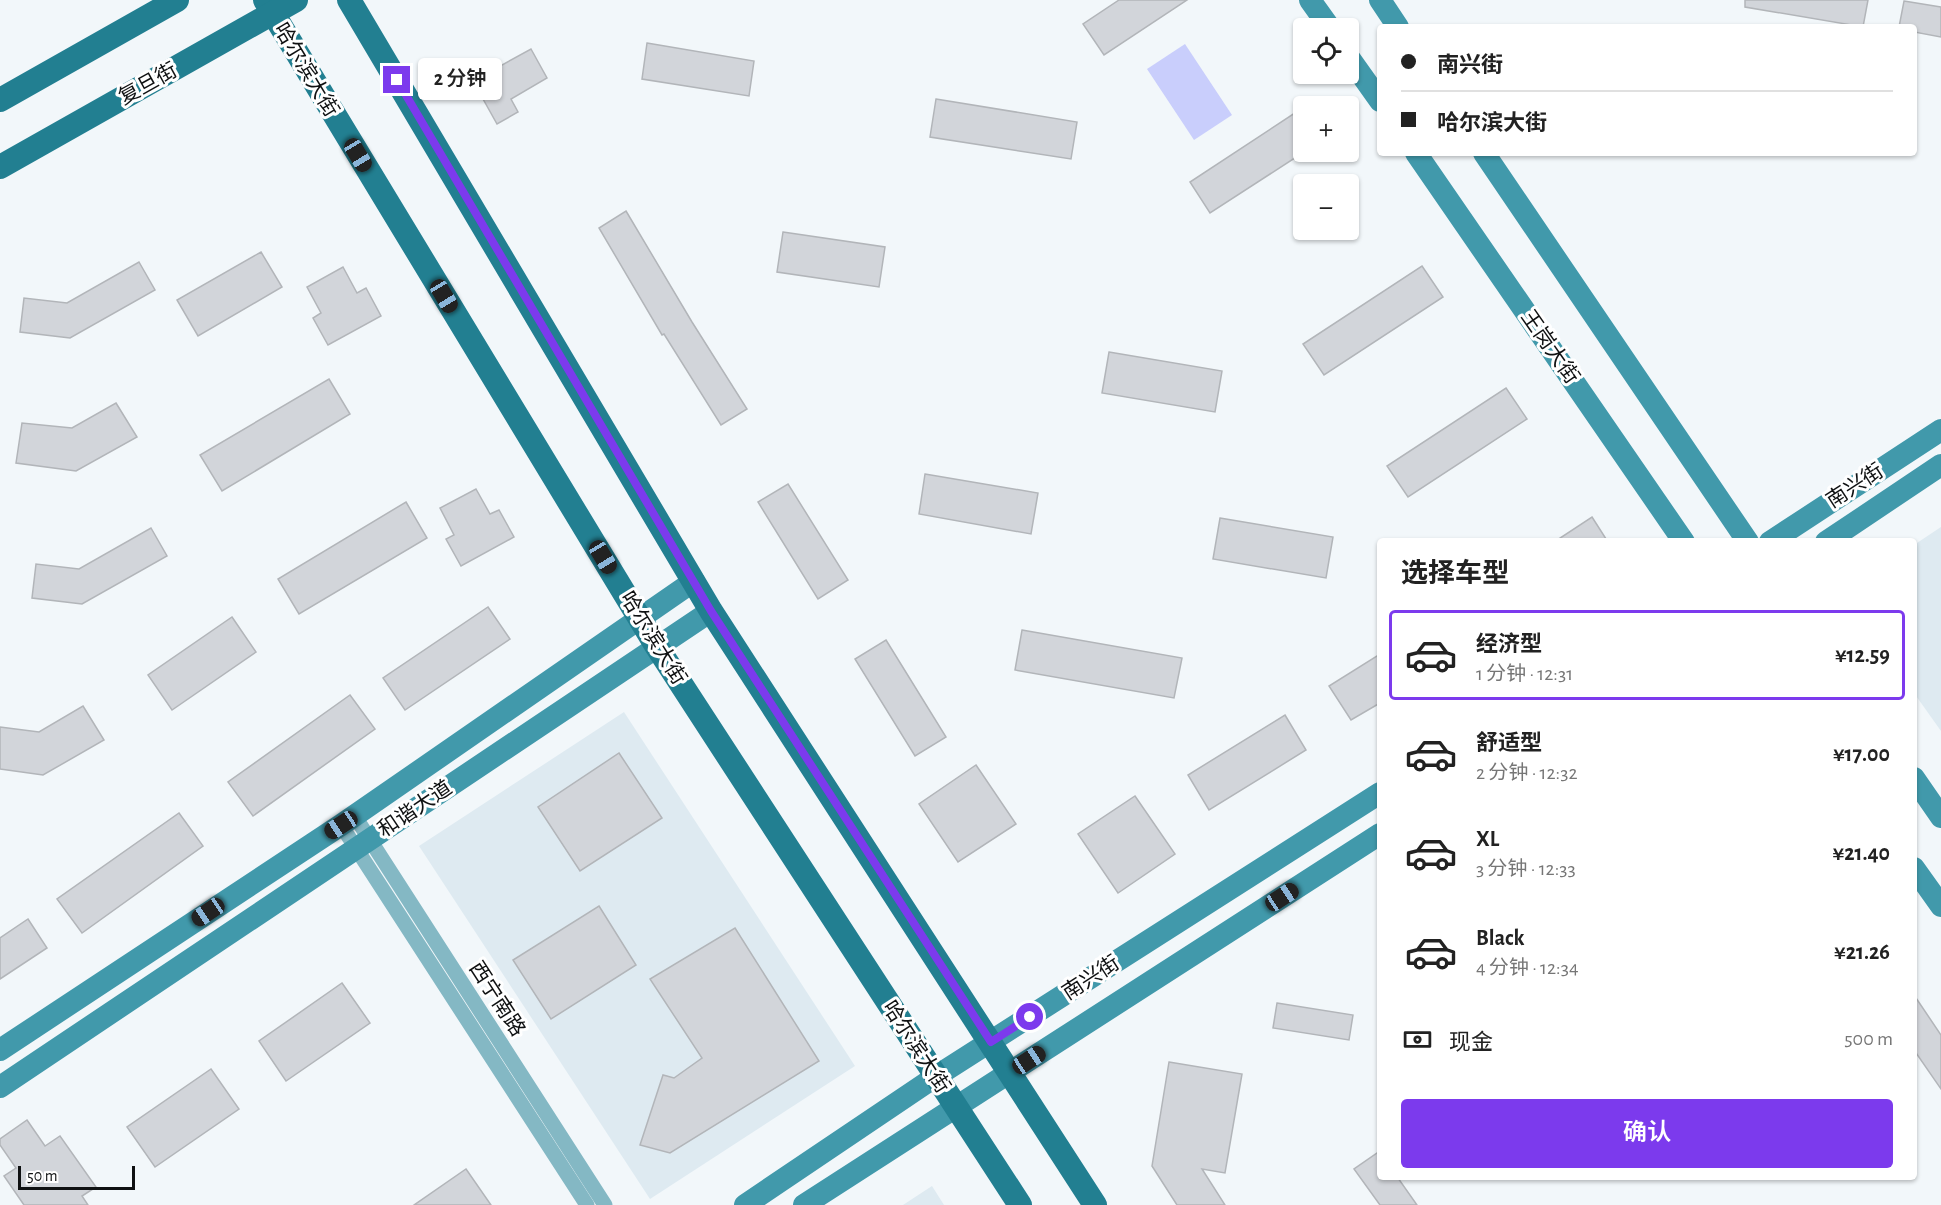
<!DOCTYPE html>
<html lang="zh">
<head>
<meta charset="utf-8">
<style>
	:root { --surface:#fff; --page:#f6f6f6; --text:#222; --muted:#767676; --line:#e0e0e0; --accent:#7c3aed }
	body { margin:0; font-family:"Alegreya Sans","Noto Sans SC",sans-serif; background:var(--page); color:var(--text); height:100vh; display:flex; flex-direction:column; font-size:22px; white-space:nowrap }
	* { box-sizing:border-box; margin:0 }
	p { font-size:20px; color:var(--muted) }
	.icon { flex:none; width:33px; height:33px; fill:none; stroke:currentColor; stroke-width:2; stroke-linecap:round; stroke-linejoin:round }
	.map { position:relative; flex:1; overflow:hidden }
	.panel { position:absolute; left:1377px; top:538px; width:540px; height:642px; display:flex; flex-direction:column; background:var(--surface); border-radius:6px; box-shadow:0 2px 4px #0004 }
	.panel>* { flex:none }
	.guide { position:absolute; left:1377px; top:24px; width:540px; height:132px; border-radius:6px; box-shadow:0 2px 4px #0004; display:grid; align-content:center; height:132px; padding:0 24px; background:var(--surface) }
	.tools { position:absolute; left:1293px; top:18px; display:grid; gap:12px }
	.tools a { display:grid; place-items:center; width:66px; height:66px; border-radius:6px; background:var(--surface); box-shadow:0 2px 4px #0004; font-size:30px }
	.scale { position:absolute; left:18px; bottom:15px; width:117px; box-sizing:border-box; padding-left:6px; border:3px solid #0f1112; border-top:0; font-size:16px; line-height:21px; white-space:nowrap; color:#0f1112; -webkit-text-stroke:4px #fff; paint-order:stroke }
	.end { position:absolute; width:27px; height:27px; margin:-14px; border:8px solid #7c3aed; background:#fff; box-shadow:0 0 0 3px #fff }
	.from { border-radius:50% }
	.bubble { position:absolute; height:42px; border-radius:6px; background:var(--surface); box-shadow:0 2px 4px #0004; font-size:20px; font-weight:600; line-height:42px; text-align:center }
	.car { position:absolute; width:18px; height:36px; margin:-18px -9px; border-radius:8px; box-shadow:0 0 4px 2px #0007; background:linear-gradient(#222 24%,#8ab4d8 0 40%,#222 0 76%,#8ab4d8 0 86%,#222 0) }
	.guide b { display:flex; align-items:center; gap:21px; height:57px; font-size:22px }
	.guide b+b { border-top:2px solid var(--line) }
	.guide i { width:15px; height:15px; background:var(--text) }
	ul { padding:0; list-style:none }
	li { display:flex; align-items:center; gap:18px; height:90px; margin:0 12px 9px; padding:0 12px; border:3px solid transparent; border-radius:6px }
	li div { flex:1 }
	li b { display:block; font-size:22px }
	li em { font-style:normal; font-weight:600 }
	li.active { border-color:var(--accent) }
	li>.icon { width:54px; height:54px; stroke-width:1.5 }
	h2 { padding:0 24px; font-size:27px; line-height:72px }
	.pay { display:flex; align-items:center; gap:15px; height:66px; padding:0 24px; font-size:22px }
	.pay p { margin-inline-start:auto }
	.action { display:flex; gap:12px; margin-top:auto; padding:12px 24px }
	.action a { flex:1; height:69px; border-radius:6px; background:var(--accent); color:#fff; font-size:24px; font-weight:600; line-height:69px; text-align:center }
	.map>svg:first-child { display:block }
</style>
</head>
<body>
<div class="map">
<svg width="1941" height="1205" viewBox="0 0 1941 1205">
	<rect width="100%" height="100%" fill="#f2f7fa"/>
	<!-- built -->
	<g fill="#deeaf1">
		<path d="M1941,527v204l-27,-38v-148z"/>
		<path d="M624,712l231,354 -205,133 -231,-353z"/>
		<path d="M932,1186l12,19h-41z"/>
	</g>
	<!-- green -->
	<path fill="#c9cefc" d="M1185,44l47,71 -38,25 -47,-71z"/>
	<!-- building -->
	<g fill="#d2d5da" stroke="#b2b5b9" stroke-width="1.5">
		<path d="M1119,0h68l-83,55 -21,-31z"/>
		<path d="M1745,0h123l-5,27 -118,-20z"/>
		<path d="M1904,1l37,6v30l-27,-5v-5h-15z"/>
		<path d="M647,43l107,18 -5,35 -107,-17z"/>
		<path d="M531,49l16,29 -36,21 7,13 -21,12 -24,-43z"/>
		<path d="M936,99l141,23 -6,37 -141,-22z"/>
		<path d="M1304,107v45l-94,61 -20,-31z"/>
		<path d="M626,211l66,111 55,87 -26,16 -57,-91 -2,1 -63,-107z"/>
		<path d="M783,232l102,15 -6,40 -102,-15z"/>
		<path d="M261,252l21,35 -84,49 -21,-36z"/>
		<path d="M139,262l16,28 -85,48 -50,-6 4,-34 43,5z"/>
		<path d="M1422,266l21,31 -119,78 -21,-31z"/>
		<path d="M343,267l14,26 9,-5 15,28 -53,29 -15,-27 8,-5 -14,-26z"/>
		<path d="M1109,352l113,19 -7,41 -113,-19z"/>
		<path d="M329,379l21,35 -128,77 -22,-36z"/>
		<path d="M1506,388l21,31 -119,78 -21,-31z"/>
		<path d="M116,403l21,34 -61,34 -60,-8 6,-40 50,5z"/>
		<path d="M925,474l113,19 -7,41 -112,-20z"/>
		<path d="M788,484l60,96 -30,19 -60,-97z"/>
		<path d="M476,489l14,25 9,-4 15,27 -53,29 -15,-27 8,-4 -14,-27z"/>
		<path d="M406,502l21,36 -128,76 -21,-35z"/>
		<path d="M1592,517l16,25h-54z"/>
		<path d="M1220,518l113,19 -7,41 -113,-19z"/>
		<path d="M151,528l16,28 -85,48 -50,-6 4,-34 43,5z"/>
		<path d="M488,607l22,32 -105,71 -22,-32z"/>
		<path d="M232,617l24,35 -84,58 -24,-35z"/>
		<path d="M1022,630l160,28 -8,40 -159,-28z"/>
		<path d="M886,640l60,97 -31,19 -60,-97z"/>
		<path d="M1380,654v49l-29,17 -22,-34z"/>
		<path d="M350,695l25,34 -122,87 -25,-34z"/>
		<path d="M83,706l21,34 -61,35 -43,-6v-42l39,5z"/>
		<path d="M1285,715l21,35 -97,60 -21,-35z"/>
		<path d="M619,753l43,65 -82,53 -42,-64z"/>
		<path d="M976,765l40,59 -58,38 -39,-58z"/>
		<path d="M1135,796l40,58 -57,39 -40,-59z"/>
		<path d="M179,813l24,33 -121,87 -25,-34z"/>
		<path d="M599,906l37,59 -85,54 -38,-59z"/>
		<path d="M28,919l19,29 -47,31v-41z"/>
		<path d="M735,928l84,133 -149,92 -30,-8 23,-70 11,3 28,-20 -52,-79z"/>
		<path d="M342,983l28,40 -84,58 -27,-40z"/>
		<path d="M1914,995l27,40v54l-27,-39z"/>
		<path d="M1277,1003l76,12 -4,25 -76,-12z"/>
		<path d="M1169,1062l73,12 -17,99 -23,-4 23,36h-48l-25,-39z"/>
		<path d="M211,1069l28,40 -84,58 -28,-40z"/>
		<path d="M27,1120l18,26 15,-10 36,51 -14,9 6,9h-64l-20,-29 12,-8 -16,-23v-6z"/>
		<path d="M1380,1151v27h18l19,27h-37l-26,-36z"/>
		<path d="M466,1169l25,36h-77z"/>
	</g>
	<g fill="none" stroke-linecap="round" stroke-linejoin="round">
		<!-- street -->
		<g stroke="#84b8c4" stroke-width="15">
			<path d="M354,815l251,390"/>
			<path d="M341,825l246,380"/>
		</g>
		<!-- secondary -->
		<g stroke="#4199ab" stroke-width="22">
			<path d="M1310,0l20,28"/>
			<path d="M1380,0l18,27"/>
			<path d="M1348,56l32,45"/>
			<path d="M1416,153l268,389"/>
			<path d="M1484,153l264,389"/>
			<path d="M1770,542l171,-112"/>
			<path d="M1826,542l115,-77"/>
			<path d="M1914,778l27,39"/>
			<path d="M1914,868l27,38"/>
			<path d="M0,1050l341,-225 353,-244"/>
			<path d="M0,1087l711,-476"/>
			<path d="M745,1205l190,-128 445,-284"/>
			<path d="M804,1205l576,-371"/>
		</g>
		<!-- primary -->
		<g stroke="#227f91" stroke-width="24">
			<path d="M265,0l392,647 363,558"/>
			<path d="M349,0l362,611 384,594"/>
			<path d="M0,100l177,-100"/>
			<path d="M0,167l296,-167"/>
		</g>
	</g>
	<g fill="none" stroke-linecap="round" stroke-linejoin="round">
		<!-- route -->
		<path stroke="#7c3aed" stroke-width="8" d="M397,80l314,531 280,431 39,-25"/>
	</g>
	<g text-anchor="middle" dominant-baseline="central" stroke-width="6" stroke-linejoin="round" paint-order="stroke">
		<!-- street labels -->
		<g font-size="21" fill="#0f1112" stroke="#fff">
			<text transform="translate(306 70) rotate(59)">哈尔滨大街</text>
			<text transform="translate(148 84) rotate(-29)">复旦街</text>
			<text transform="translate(1550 347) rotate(55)">王岗大街</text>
			<text transform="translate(1855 486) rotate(-33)">南兴街</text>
			<text transform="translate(653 638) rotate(58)">哈尔滨大街</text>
			<text transform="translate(415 809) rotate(-34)">和谐大道</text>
			<text transform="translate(1091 978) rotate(-33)">南兴街</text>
			<text transform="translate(497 999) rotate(57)">西宁南路</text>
			<text transform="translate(916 1047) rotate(57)">哈尔滨大街</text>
		</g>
	</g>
</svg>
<div class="tools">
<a><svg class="icon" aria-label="locate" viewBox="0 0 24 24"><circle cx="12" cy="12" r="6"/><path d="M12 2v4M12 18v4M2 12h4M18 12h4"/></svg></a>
<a>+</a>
<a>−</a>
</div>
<div class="scale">50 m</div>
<i class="end from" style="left:1030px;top:1017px"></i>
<i class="end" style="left:397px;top:80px"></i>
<div class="bubble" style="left:418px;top:58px;width:84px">2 分钟</div>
<i class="car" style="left:358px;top:155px;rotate:149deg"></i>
<i class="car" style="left:444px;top:296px;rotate:149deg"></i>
<i class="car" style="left:603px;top:557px;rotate:149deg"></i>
<i class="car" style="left:341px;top:825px;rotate:237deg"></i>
<i class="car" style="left:1282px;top:897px;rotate:57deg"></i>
<i class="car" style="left:208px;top:912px;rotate:236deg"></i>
<i class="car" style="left:1029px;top:1060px;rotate:57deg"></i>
<div class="guide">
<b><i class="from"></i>南兴街</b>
<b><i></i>哈尔滨大街</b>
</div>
<section class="panel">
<h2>选择车型</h2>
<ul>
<li class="active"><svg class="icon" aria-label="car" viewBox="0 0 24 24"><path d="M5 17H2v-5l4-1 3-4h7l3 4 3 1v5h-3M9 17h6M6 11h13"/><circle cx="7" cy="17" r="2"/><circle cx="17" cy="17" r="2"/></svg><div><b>经济型</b><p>1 分钟 · 12:31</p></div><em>¥12.59</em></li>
<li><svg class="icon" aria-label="car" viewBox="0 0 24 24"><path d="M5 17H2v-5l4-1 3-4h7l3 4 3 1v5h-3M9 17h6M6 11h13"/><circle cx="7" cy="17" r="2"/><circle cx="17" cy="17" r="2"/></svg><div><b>舒适型</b><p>2 分钟 · 12:32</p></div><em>¥17.00</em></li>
<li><svg class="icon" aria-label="car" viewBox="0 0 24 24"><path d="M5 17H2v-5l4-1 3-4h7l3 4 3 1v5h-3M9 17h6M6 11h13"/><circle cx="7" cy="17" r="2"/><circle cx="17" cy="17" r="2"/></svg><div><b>XL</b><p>3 分钟 · 12:33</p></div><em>¥21.40</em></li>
<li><svg class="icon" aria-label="car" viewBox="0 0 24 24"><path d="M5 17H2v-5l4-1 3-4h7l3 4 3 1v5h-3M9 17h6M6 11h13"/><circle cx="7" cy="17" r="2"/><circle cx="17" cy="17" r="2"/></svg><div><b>Black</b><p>4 分钟 · 12:34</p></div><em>¥21.26</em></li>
</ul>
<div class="pay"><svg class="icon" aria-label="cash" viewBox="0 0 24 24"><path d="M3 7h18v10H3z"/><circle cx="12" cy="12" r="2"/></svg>现金<p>500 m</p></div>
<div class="action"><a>确认</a></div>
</section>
</div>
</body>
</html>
